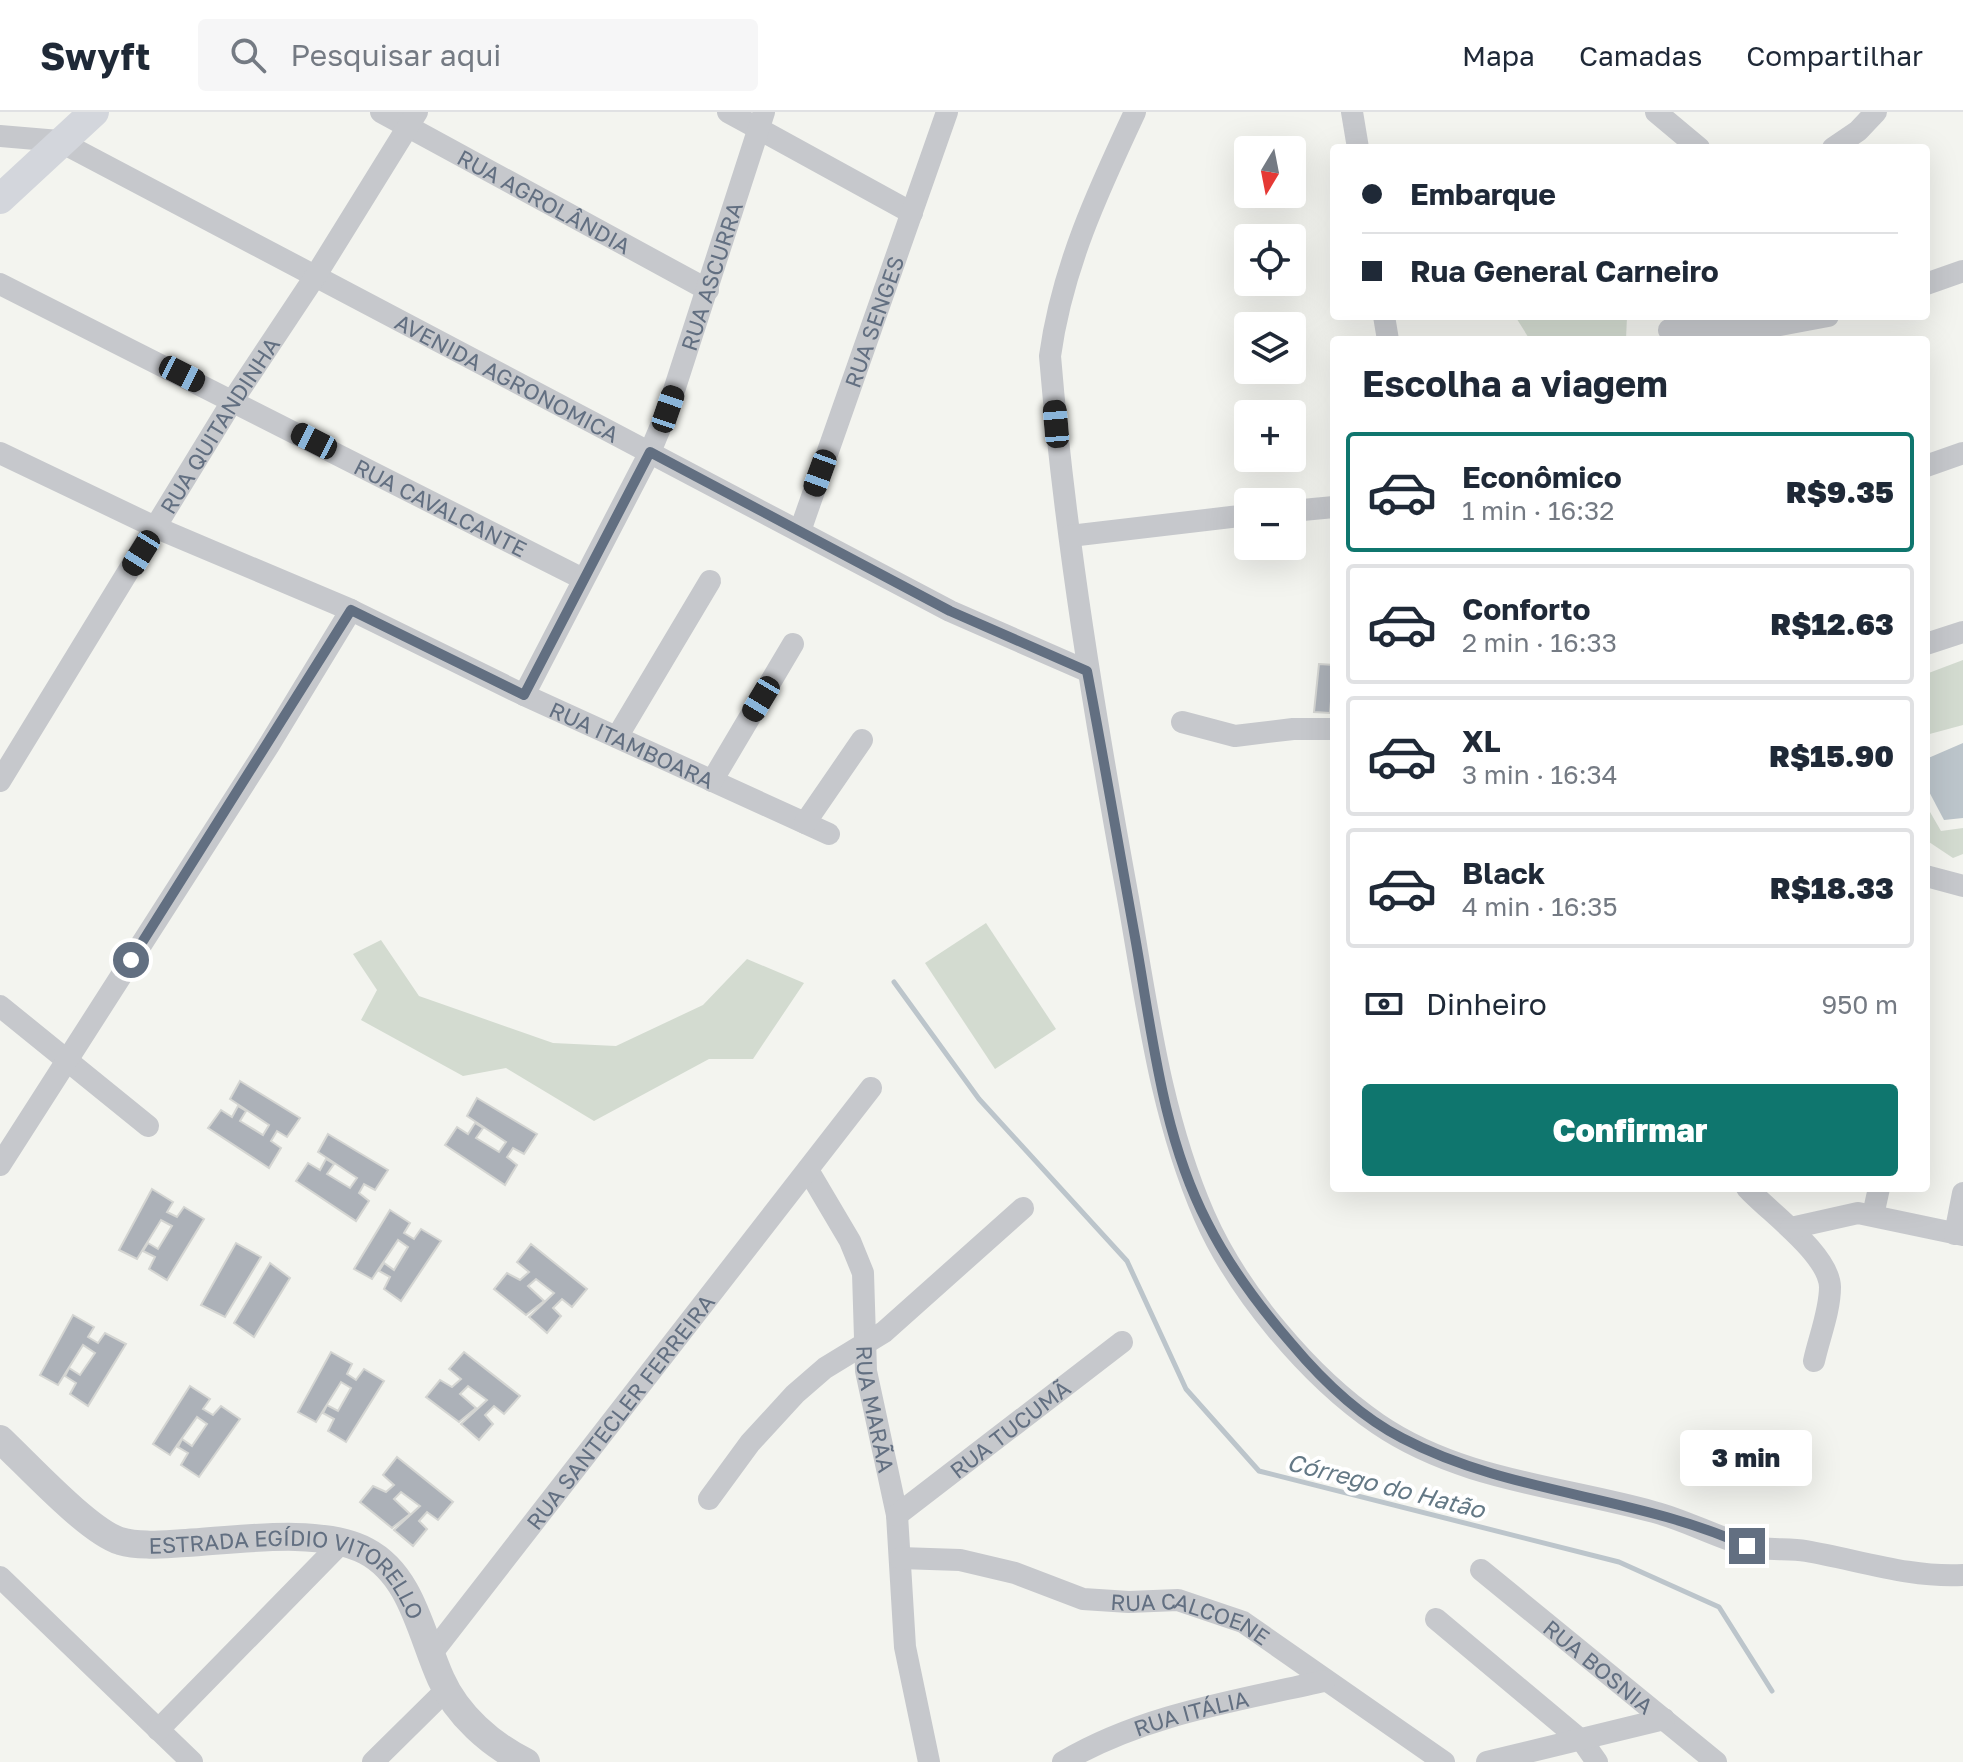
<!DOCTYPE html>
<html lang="pt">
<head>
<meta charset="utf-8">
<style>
	:root { --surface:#fff; --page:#f6f6f7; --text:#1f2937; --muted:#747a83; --line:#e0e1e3; --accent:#0f766e }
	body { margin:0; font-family:"Golos Text",sans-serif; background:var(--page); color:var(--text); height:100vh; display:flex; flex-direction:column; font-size:30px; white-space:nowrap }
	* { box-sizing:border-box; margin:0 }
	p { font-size:26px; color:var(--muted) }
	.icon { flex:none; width:44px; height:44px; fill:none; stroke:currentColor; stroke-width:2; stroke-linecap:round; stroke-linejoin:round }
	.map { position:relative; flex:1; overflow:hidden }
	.details { position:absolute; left:1330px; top:224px; width:600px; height:856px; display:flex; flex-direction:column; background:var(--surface); border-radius:8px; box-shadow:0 8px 32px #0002 }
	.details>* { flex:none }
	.banner { position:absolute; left:1330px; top:32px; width:600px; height:176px; border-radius:8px; box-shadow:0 8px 32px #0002; display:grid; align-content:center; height:176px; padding:0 32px; background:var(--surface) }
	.needle { width:52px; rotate:190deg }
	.tools { position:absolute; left:1234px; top:24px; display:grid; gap:16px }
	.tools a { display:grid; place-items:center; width:72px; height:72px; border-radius:8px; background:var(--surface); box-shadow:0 8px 32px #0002; font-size:40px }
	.end { position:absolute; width:36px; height:36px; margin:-18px; border:10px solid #626f81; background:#fff; box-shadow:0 0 0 4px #fff }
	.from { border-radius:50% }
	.bubble { position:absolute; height:56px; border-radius:8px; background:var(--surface); box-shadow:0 8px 32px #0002; font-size:26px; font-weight:800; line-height:56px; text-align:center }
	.car { position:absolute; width:24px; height:48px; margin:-24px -12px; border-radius:10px; box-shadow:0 0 6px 2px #0007; background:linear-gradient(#222 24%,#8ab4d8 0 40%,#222 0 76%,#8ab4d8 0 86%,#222 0) }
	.banner b { display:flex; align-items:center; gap:28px; height:76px; font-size:30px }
	.banner b+b { border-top:2px solid var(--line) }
	.banner i { width:20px; height:20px; background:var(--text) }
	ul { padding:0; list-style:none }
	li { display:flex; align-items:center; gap:24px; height:120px; margin:0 16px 12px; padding:0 16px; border:4px solid var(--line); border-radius:8px }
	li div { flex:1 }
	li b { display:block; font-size:30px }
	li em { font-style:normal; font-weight:800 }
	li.current { border-color:var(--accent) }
	li>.icon { width:72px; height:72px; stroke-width:1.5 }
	h2 { padding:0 32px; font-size:36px; line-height:96px }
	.pay { display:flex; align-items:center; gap:20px; height:88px; padding:0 32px; font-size:30px }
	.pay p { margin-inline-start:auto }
	.primary-button { display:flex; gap:16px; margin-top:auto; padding:16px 32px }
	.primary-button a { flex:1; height:92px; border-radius:8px; background:var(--accent); color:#fff; font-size:32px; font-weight:800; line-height:92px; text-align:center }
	header { display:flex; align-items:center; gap:48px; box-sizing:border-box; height:112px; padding:0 40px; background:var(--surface); border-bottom:2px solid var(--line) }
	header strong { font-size:38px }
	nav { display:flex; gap:44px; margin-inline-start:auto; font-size:28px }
	.search { width:560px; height:72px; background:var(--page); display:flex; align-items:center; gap:20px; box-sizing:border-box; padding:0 28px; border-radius:8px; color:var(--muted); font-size:30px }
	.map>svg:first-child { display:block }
</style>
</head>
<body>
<header>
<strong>Swyft</strong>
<div class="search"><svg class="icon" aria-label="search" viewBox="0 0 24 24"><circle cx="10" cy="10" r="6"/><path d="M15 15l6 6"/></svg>Pesquisar aqui</div>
<nav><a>Mapa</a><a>Camadas</a><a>Compartilhar</a></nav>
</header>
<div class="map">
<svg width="1963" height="1650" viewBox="0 0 1963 1650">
	<rect width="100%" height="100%" fill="#f3f4ef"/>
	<!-- green -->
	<g fill="#d3dbd0">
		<path d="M1515,204h112l-1,24h-96z"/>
		<path d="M1963,548v65l-37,10v-61z"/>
		<path d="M1926,693l15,26 22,-3v26l-10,4 -27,-18z"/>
		<path d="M986,811l70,106 -61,40 -70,-106z"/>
		<path d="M381,828l38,56 134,47 63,3 87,-41 44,-46 57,24 -51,76h-44l-115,62 -88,-53 -43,8 -102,-56 16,-30 -24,-36z"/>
	</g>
	<!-- water -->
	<path fill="#bcc5cb" d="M1963,631v75l-19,2 -18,-34v-27z"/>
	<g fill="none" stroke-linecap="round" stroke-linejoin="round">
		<!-- stream -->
		<path stroke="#bcc5cb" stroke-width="5" d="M894,870l85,117 148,162 59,128 73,82 360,91 100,45 53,84"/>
	</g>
	<!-- building -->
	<g fill="#acb1b8" stroke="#d4d5d2" stroke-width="2">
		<path d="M1319,552l15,1 -4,48 -16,-1z"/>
		<path d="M240,969l60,37 -13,19 -10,-6 -6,10 10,7 -12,20 -61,-40 13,-18 11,7 6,-11 8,5 -6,10 23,14 6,-10 -39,-26z"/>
		<path d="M477,986l60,36 -13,20 -11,-6 -6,9 10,8 -12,20 -60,-40 12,-18 11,7 7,-11 8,5 -7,10 23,14 7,-10 -39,-26z"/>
		<path d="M328,1022l60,36 -13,20 -11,-6 -5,9 10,8 -13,20 -60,-40 12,-18 12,7 6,-11 8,5 -7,10 23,14 7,-10 -39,-26z"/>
		<path d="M152,1077l21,13 -6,10 10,5 7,-10 20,12 -37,61 -18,-11 6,-12 -12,-6 5,-8 10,6 14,-23 -11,-6 -24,39 -18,-9z"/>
		<path d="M390,1098l20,13 -6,10 10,6 7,-10 20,12 -40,60 -17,-12 6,-12 -11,-6 5,-8 10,7 14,-23 -10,-7 -26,39 -18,-10z"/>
		<path d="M236,1131l25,14 -36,60 -24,-12z"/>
		<path d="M531,1132l56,45 -15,18 -10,-8 -9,9 8,8 -14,17 -18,-16 25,-24 -18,-14 -8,7 16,15 -18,14 -32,-26 13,-16 13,7 9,-8 -12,-10z"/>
		<path d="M270,1151l20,15 -36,59 -20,-14z"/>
		<path d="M73,1203l21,12 -6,10 10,6 7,-10 21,11 -38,62 -18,-12 6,-11 -11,-7 4,-8 11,7 15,-22 -12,-8 -25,40 -18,-10z"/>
		<path d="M331,1240l21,12 -5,10 9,6 8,-11 20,12 -38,61 -18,-11 6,-12 -11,-6 4,-8 11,6 13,-23 -10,-6 -25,40 -18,-10z"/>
		<path d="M464,1240l56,44 -16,18 -10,-8 -9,9 8,9 -14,16 -18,-16 26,-24 -19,-14 -8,8 16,14 -17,14 -33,-25 14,-17 12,7 9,-8 -12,-10z"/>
		<path d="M190,1274l20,13 -7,10 10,6 8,-9 19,13 -41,58 -18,-12 7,-12 -10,-6 4,-8 10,7 15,-22 -10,-7 -27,38 -17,-11z"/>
		<path d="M397,1345l56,45 -15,18 -11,-8 -8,9 8,8 -14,17 -19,-16 26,-24 -19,-14 -7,7 16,15 -18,14 -32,-26 13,-16 13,6 8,-7 -11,-10z"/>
	</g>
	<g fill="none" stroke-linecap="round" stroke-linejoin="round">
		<!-- minor -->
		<g stroke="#c6c8cc" stroke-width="22">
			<path id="s1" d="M381,0l327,178"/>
			<path d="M728,0l184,101"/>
			<path d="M1135,0c-37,79 -73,156 -85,244 15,182 45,362 78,542 19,107 32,216 76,317 33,76 105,162 174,209 82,56 182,62 276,88 31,8 60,24 91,33 19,6 42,3 61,6 52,9 104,27 157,24"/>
			<path d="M1352,0l6,36"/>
			<path d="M1656,0l43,36"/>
			<path id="s2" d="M0,24l59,5 891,470 137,60"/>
			<path d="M1833,36l25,-17 18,-19"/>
			<path id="s3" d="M0,172l583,295"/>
			<path d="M1926,172l37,-13"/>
			<path d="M1384,204l4,24"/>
			<path d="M1669,218l111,-5 48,-9"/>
			<path id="s4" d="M0,341l157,75 194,82 173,85 305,139"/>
			<path d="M1926,354l37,-13"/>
			<path d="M1292,399l42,-4"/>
			<path id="s5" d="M800,419l147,-419"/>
			<path d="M1070,424l178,-21"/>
			<path d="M1926,532l37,-12"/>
			<path id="s6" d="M524,583l126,-243 18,-43 96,-297"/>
			<path d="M1182,610l53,14 58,-7h41"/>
			<path d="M617,625l93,-156"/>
			<path id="s7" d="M0,669l233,-381 83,-125 101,-163"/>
			<path d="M712,669l81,-137"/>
			<path d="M805,711l57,-83"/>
			<path d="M1926,764l37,10"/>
			<path d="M0,894l148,120"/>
			<path d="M0,1053l269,-420 82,-135"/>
			<path id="s8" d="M808,1058l42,71 13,32 3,98 31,144 8,132 24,115"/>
			<path d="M1747,1076c22,24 82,66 83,99 0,24 -11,51 -16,74"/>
			<path d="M1873,1103l6,-27"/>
			<path d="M1791,1116l67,-15 105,22"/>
			<path d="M1955,1122l8,-41"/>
			<path d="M709,1387l41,-56 45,-49 30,-26 59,-36 139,-124"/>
			<path id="s9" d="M897,1403l225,-173"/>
			<path id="s10" d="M900,1446l60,2 55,13 68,26 46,3 49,-2 65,22 201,140"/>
			<path id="s11" d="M1481,1458l235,192"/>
			<path d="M0,1465l192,185"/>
			<path d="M1436,1507l147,123 14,20"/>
			<path id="s12" d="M432,1541l439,-565"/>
			<path d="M158,1618l185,-189"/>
			<path d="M373,1650l74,-73"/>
			<path id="s13" d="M1063,1650c79,-47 172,-61 261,-81"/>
			<path d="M1487,1650l177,-43"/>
		</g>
		<!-- tertiary -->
		<path stroke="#c6c8cc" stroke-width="28" id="s14" d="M0,1327c27,25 88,92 120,102 21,6 44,3 66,2 50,-3 136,-16 180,8 46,24 55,84 75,128 16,36 50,66 85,83"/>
		<!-- secondary -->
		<path stroke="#d3d6dc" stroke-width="30" d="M0,87l94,-87"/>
	</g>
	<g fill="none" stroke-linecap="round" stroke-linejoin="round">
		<!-- route -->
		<path stroke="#626f81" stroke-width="10" d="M131,848l220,-350 173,85 126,-243 300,159 137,60c17,89 32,178 48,266 17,95 27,198 72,285 22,44 52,84 84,121 31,37 68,73 111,95 109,57 234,57 345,108"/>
	</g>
	<g text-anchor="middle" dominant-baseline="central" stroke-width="8" stroke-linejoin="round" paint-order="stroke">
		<!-- street labels -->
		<g font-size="22" fill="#626f81" stroke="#fff">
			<text stroke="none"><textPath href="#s1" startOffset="186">RUA AGROLÂNDIA</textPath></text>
			<text stroke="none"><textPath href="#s6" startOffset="460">RUA ASCURRA</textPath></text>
			<text stroke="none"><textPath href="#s5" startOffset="222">RUA SENGES</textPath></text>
			<text stroke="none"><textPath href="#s2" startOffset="566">AVENIDA AGRONOMICA</textPath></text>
			<text stroke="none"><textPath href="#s7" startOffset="418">RUA QUITANDINHA</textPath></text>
			<text stroke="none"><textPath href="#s3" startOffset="494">RUA CAVALCANTE</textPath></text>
			<text stroke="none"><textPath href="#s4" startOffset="696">RUA ITAMBOARA</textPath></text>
			<text stroke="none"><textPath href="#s8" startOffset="254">RUA MARÃA</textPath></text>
			<text stroke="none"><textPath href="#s12" startOffset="306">RUA SANTECLER FERREIRA</textPath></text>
			<text stroke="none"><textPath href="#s9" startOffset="142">RUA TUCUMÃ</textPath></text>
			<text stroke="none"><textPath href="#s14" startOffset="340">ESTRADA EGÍDIO VITORELLO</textPath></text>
			<text stroke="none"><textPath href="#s10" startOffset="300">RUA CALCOENE</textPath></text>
			<text stroke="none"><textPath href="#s11" startOffset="152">RUA BOSNIA</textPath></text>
			<text stroke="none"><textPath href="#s13" startOffset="138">RUA ITÁLIA</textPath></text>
		</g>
		<!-- water labels -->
		<g font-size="24" font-style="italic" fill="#637885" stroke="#fff">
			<text transform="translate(1386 1373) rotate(14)">Córrego do Hatão</text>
		</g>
	</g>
</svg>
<div class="tools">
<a><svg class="needle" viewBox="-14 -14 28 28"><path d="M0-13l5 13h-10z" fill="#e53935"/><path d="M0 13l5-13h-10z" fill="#747a83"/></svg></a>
<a><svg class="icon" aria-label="locate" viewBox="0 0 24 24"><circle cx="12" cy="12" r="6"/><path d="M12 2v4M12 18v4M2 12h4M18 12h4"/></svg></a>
<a><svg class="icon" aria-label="layers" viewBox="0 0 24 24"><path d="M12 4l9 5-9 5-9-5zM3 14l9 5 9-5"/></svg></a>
<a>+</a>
<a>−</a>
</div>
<i class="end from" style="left:131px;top:848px"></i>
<i class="end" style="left:1747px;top:1434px"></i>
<div class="bubble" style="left:1680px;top:1318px;width:132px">3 min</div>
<i class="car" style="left:182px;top:262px;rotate:117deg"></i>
<i class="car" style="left:668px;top:297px;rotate:19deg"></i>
<i class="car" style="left:1056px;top:312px;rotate:355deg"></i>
<i class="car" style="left:314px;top:329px;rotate:297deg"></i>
<i class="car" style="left:820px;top:361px;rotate:200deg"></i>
<i class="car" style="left:141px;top:441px;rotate:212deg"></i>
<i class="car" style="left:761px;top:587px;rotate:211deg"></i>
<div class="banner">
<b><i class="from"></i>Embarque</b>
<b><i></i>Rua General Carneiro</b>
</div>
<section class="details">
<h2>Escolha a viagem</h2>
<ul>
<li class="current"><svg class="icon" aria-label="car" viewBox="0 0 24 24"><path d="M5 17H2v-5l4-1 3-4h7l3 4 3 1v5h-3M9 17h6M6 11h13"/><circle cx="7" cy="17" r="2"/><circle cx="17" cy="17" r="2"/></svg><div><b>Econômico</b><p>1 min · 16:32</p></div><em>R$9.35</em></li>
<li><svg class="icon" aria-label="car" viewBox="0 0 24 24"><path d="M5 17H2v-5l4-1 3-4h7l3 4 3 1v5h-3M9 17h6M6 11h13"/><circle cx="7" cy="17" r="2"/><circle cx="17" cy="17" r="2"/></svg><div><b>Conforto</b><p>2 min · 16:33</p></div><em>R$12.63</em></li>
<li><svg class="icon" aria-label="car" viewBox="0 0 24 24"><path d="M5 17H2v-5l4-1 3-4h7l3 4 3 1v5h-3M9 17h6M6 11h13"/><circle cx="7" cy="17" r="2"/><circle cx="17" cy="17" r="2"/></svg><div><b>XL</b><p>3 min · 16:34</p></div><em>R$15.90</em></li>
<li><svg class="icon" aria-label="car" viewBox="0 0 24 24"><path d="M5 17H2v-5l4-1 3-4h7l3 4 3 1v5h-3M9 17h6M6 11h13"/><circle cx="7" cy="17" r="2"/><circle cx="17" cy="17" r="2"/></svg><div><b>Black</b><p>4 min · 16:35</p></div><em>R$18.33</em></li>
</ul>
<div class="pay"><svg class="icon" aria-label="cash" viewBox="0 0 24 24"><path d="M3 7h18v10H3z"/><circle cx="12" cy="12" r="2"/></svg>Dinheiro<p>950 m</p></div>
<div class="primary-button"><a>Confirmar</a></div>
</section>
</div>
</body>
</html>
